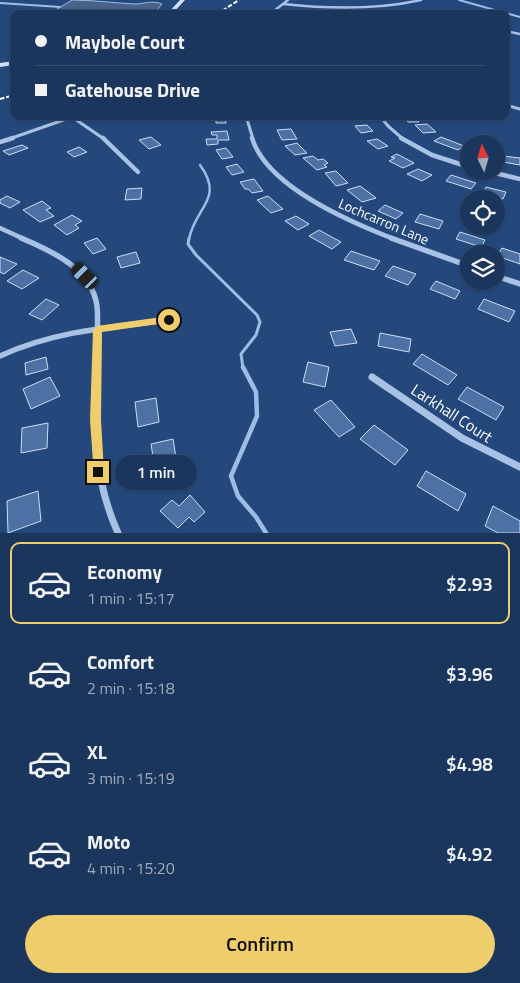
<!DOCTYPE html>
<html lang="en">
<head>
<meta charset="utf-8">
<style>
	:root { --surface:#1b365d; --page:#243e63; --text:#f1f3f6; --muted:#a0abbc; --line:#395072; --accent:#efcd6c }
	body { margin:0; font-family:"Titillium Web",sans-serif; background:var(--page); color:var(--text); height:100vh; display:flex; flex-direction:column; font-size:19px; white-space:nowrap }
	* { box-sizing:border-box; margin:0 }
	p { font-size:16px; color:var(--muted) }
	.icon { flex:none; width:28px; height:28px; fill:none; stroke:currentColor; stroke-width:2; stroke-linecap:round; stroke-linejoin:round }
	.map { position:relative; height:533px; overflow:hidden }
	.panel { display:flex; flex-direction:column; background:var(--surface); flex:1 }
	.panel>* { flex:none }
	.banner { position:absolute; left:10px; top:10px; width:500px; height:110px; border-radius:10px; box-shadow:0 1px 4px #0004,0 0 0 1px var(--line); display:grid; align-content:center; height:110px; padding:0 25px; background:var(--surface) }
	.needle { width:32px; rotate:355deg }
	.fabs { position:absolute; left:460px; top:135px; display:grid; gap:10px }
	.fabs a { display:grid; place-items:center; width:45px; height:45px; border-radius:50%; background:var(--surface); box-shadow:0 1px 4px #0004,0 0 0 1px var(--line); font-size:25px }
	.end { position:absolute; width:22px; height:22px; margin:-11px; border:6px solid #efcd6c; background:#111; box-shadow:0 0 0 2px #111 }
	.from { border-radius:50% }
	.bubble { position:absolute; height:35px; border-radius:18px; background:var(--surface); box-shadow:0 1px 4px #0004,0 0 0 1px var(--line); font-size:16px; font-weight:600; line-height:35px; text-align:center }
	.car { position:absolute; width:15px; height:30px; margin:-15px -8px; border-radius:6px; box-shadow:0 0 4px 1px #0007; background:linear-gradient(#222 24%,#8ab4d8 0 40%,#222 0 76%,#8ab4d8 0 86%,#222 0) }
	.banner b { display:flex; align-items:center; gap:18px; height:48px; font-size:19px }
	.banner b+b { border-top:1px solid var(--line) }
	.banner i { width:12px; height:12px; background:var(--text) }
	ul { padding:9px 0 0; list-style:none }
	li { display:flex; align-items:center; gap:15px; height:82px; margin:0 10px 8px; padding:0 15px; border:2px solid transparent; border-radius:10px }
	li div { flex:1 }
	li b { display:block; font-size:19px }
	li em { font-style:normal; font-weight:600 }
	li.on { border-color:var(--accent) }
	li>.icon { width:45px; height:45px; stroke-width:1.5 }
	.cta { display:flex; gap:10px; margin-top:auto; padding:10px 25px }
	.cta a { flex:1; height:58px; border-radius:30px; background:var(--accent); color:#111; font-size:20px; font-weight:600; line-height:58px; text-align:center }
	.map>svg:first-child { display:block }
</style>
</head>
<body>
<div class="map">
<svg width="520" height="533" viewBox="0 0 520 533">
	<rect width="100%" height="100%" fill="#24487c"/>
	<!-- water -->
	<path fill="#486288" stroke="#9dbde6" d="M72,0c21,0 41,3 63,4 9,0 18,-4 27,0l-6,7 -6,2 -101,1z"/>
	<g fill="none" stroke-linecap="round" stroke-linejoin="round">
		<!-- stream-far3 -->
		<g stroke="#9dbde6" stroke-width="2">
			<path d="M459,0l61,17"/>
			<path d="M0,3l60,4"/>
		</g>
		<!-- stream-far2 -->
		<path stroke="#9dbde6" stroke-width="2.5" d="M189,239c6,-32 36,-40 11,-74"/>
		<!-- stream-far1 -->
		<path stroke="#9dbde6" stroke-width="3" d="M189,238l-1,6 8,11 61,60 3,7 -4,13 -15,19 2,14"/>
		<!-- stream -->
		<path stroke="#9dbde6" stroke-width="4.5" d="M243,367l13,25 1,24 -26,60 7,20 18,21 10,16"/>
	</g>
	<!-- building -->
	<g fill="#4d71a5" stroke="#cbddf4">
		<path d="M404,116h15l2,3h-4l2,3h-11z"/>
		<path d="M216,117h9l1,6h-10z"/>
		<path d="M427,124l9,8 -13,1 -8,-8z"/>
		<path d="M367,125l6,6 -12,2 -6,-7z"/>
		<path d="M291,129l6,10 -15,1 -5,-10z"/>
		<path d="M227,131l2,9h-11v4l-11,1 -1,-6h11v-4h-5l-1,-3z"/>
		<path d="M151,137l10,8 -12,4 -10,-9z"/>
		<path d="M441,137l23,9 -6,4 -24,-9z"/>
		<path d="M377,139l11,7 -10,3 -11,-8z"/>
		<path d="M297,143l10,10 -12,2 -10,-9z"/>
		<path d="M22,145l6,3 -19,7 -6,-4z"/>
		<path d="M79,147l8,5 -13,5 -7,-5z"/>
		<path d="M226,148l7,9 -11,2 -6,-9z"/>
		<path d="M397,154l17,9 -11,5 -14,-7 6,-3 -4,-1z"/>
		<path d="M313,156l5,4 5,-1 5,4 -4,2 3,2 -10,3 -14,-12z"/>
		<path d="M503,156l17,2v7l-17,-3z"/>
		<path d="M237,164l7,8 -12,3 -6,-8z"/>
		<path d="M418,169l14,6 -10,6 -15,-7z"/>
		<path d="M336,171l12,12 -12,3 -11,-13z"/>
		<path d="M451,175l25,8 -5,6 -25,-8z"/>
		<path d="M254,179l9,12 -11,2 -4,-4h-3l-5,-7z"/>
		<path d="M360,186l11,8 5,4 -14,4 -15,-12z"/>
		<path d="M486,187l20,5 -3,7 -20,-5z"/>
		<path d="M142,188l-1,11 -16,1 2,-11z"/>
		<path d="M7,196l13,6 -10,6 -10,-5v-3z"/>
		<path d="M268,196l15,13 -12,4 -14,-13z"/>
		<path d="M42,201l9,7 -5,2 8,6 -14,6 -17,-12z"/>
		<path d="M385,205l18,8 -7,6 -18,-8z"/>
		<path d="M420,214l23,7 -4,8 -24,-7z"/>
		<path d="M72,215l10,6 -7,4 4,3 -12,7 -13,-10z"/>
		<path d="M296,216l13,8 -11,6 -13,-9z"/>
		<path d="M319,230l22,12 -9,7 -23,-13z"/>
		<path d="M460,232l25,8 -4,7 -25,-8z"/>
		<path d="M97,238l9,11 -13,5 -9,-11z"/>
		<path d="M502,248l18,6v10l-23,-8z"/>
		<path d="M351,251l29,10 -6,9 -30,-10z"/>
		<path d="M136,252l4,11 -19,5 -4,-11z"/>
		<path d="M0,257l17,7 -13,10 -4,-2z"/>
		<path d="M393,266l23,8 -8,11 -23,-9z"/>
		<path d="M23,270l16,8 -17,11 -15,-8z"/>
		<path d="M436,281l24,10 -5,8 -25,-10z"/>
		<path d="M46,299l13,6 -17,15 -13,-6z"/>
		<path d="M484,299l31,12 -6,11 -31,-13z"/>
		<path d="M351,329l6,14 -22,3 -5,-14z"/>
		<path d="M380,333l31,6 -2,13 -31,-6z"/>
		<path d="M422,354l35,21 -9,10 -35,-21z"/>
		<path d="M46,357l2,12 -22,6 -1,-12z"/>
		<path d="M308,362l21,5 -4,20 -22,-5z"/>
		<path d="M50,377l10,19 -29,13 -8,-20z"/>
		<path d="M467,387l37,20 -8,13 -38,-21z"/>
		<path d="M156,398l3,24 -21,5 -3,-25z"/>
		<path d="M331,400l24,27 -16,10 -25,-27z"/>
		<path d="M48,423l-1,25 -26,5 1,-25z"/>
		<path d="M374,425l34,25 -13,15 -35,-26z"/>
		<path d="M173,439l5,31 -22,5 -5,-31z"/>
		<path d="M426,471l40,23 -8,17 -41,-25z"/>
		<path d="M38,491l3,30 -33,12 -1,-32z"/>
		<path d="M190,495l15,17 -11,10 -5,-5 -11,11 -18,-17 12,-11 7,6z"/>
		<path d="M493,506l27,15v12h-22l-13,-7z"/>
	</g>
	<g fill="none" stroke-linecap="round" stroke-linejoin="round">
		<!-- street-far4 -->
		<g stroke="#a8c2e5" stroke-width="2.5">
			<path d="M283,4c46,5 93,6 138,-4"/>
			<path d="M270,14l18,-14"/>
			<path d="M506,31l14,3"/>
		</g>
		<!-- street-far3 -->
		<g stroke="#a8c2e5" stroke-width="3">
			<path d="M506,105l14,4"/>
			<path d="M246,116l7,23"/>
			<path d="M380,116l8,10 15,13"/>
			<path d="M72,117l32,22"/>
			<path d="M9,139l66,-23"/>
		</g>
		<!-- street-far2 -->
		<g stroke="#a8c2e5" stroke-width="4.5">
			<path d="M103,138l35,34"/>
			<path d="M252,138c15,49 98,84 142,101"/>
			<path d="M401,138l31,17 37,12"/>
			<path d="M0,142l13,-4"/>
			<path d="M487,171l33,8"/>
			<path d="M0,228l24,11"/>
		</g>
		<!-- street-far1 -->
		<g stroke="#a8c2e5" stroke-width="5.5">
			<path d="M21,238c31,13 71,31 76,68 2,20 -1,42 -2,62"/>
			<path d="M391,238l78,28"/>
			<path d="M496,276l24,8"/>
			<path d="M0,356c54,-25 111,-29 169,-36"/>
		</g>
		<!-- street -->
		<g stroke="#a8c2e5" stroke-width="7">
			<path d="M96,367c-3,59 -3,110 22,166"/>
			<path d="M372,377l90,61 58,29"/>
		</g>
		<!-- secondary -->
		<g fill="#d2e0f5" fill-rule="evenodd">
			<path d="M180,0h5l-13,14h-5z"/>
			<path d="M14,61v4l-14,2v-4z"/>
		</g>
		<!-- rail -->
		<g stroke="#fff" stroke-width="2" stroke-dasharray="4.5 2" stroke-linecap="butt">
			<path d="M217,14l22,-14"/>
			<path d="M0,99l14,-4"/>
		</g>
	</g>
	<!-- route -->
	<path fill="#efcd6c" d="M169,316l3,1v5l-70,10 -1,88 3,52 -1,4 -5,1 -4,-1 -4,-56 3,-90 4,-4z"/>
	<g text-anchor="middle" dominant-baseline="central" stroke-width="5" stroke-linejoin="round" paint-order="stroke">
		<!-- street labels -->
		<g font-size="14" fill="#fff" stroke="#24487c">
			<text transform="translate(384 221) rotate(23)">Lochcarron Lane</text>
		</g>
		<!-- near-street labels -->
		<g font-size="16" fill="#fff" stroke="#24487c">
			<text transform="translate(452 413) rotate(33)">Larkhall Court</text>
		</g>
	</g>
</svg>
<div class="fabs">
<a><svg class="needle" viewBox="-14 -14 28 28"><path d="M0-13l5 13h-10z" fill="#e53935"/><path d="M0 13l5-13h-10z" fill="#a0abbc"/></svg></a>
<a><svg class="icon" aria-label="locate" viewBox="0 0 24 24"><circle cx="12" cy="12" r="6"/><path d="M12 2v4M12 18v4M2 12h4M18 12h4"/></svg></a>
<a><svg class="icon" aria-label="layers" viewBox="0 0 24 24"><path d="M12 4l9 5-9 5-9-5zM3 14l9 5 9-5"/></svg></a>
</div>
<i class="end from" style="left:169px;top:320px"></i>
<i class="end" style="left:98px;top:472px"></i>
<div class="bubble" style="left:115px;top:455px;width:82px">1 min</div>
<i class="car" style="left:85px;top:276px;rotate:315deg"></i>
<div class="banner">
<b><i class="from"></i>Maybole Court</b>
<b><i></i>Gatehouse Drive</b>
</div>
</div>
<section class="panel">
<ul>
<li class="on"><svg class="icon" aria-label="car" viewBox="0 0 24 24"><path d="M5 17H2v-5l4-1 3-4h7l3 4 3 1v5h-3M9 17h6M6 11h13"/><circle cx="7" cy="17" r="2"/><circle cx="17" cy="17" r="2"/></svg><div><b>Economy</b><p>1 min · 15:17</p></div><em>$2.93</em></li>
<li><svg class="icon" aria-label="car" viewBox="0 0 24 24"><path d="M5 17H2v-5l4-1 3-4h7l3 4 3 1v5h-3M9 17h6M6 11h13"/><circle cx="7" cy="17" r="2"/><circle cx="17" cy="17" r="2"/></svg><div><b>Comfort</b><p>2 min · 15:18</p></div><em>$3.96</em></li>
<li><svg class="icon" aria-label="car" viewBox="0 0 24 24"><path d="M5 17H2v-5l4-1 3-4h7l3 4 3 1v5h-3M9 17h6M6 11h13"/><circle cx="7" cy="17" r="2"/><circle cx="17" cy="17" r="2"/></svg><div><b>XL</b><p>3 min · 15:19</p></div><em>$4.98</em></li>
<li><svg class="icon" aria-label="car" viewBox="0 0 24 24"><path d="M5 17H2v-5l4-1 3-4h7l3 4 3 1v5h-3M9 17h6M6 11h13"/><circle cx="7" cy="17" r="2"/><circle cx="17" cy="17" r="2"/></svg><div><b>Moto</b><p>4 min · 15:20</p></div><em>$4.92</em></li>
</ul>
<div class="cta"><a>Confirm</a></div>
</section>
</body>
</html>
